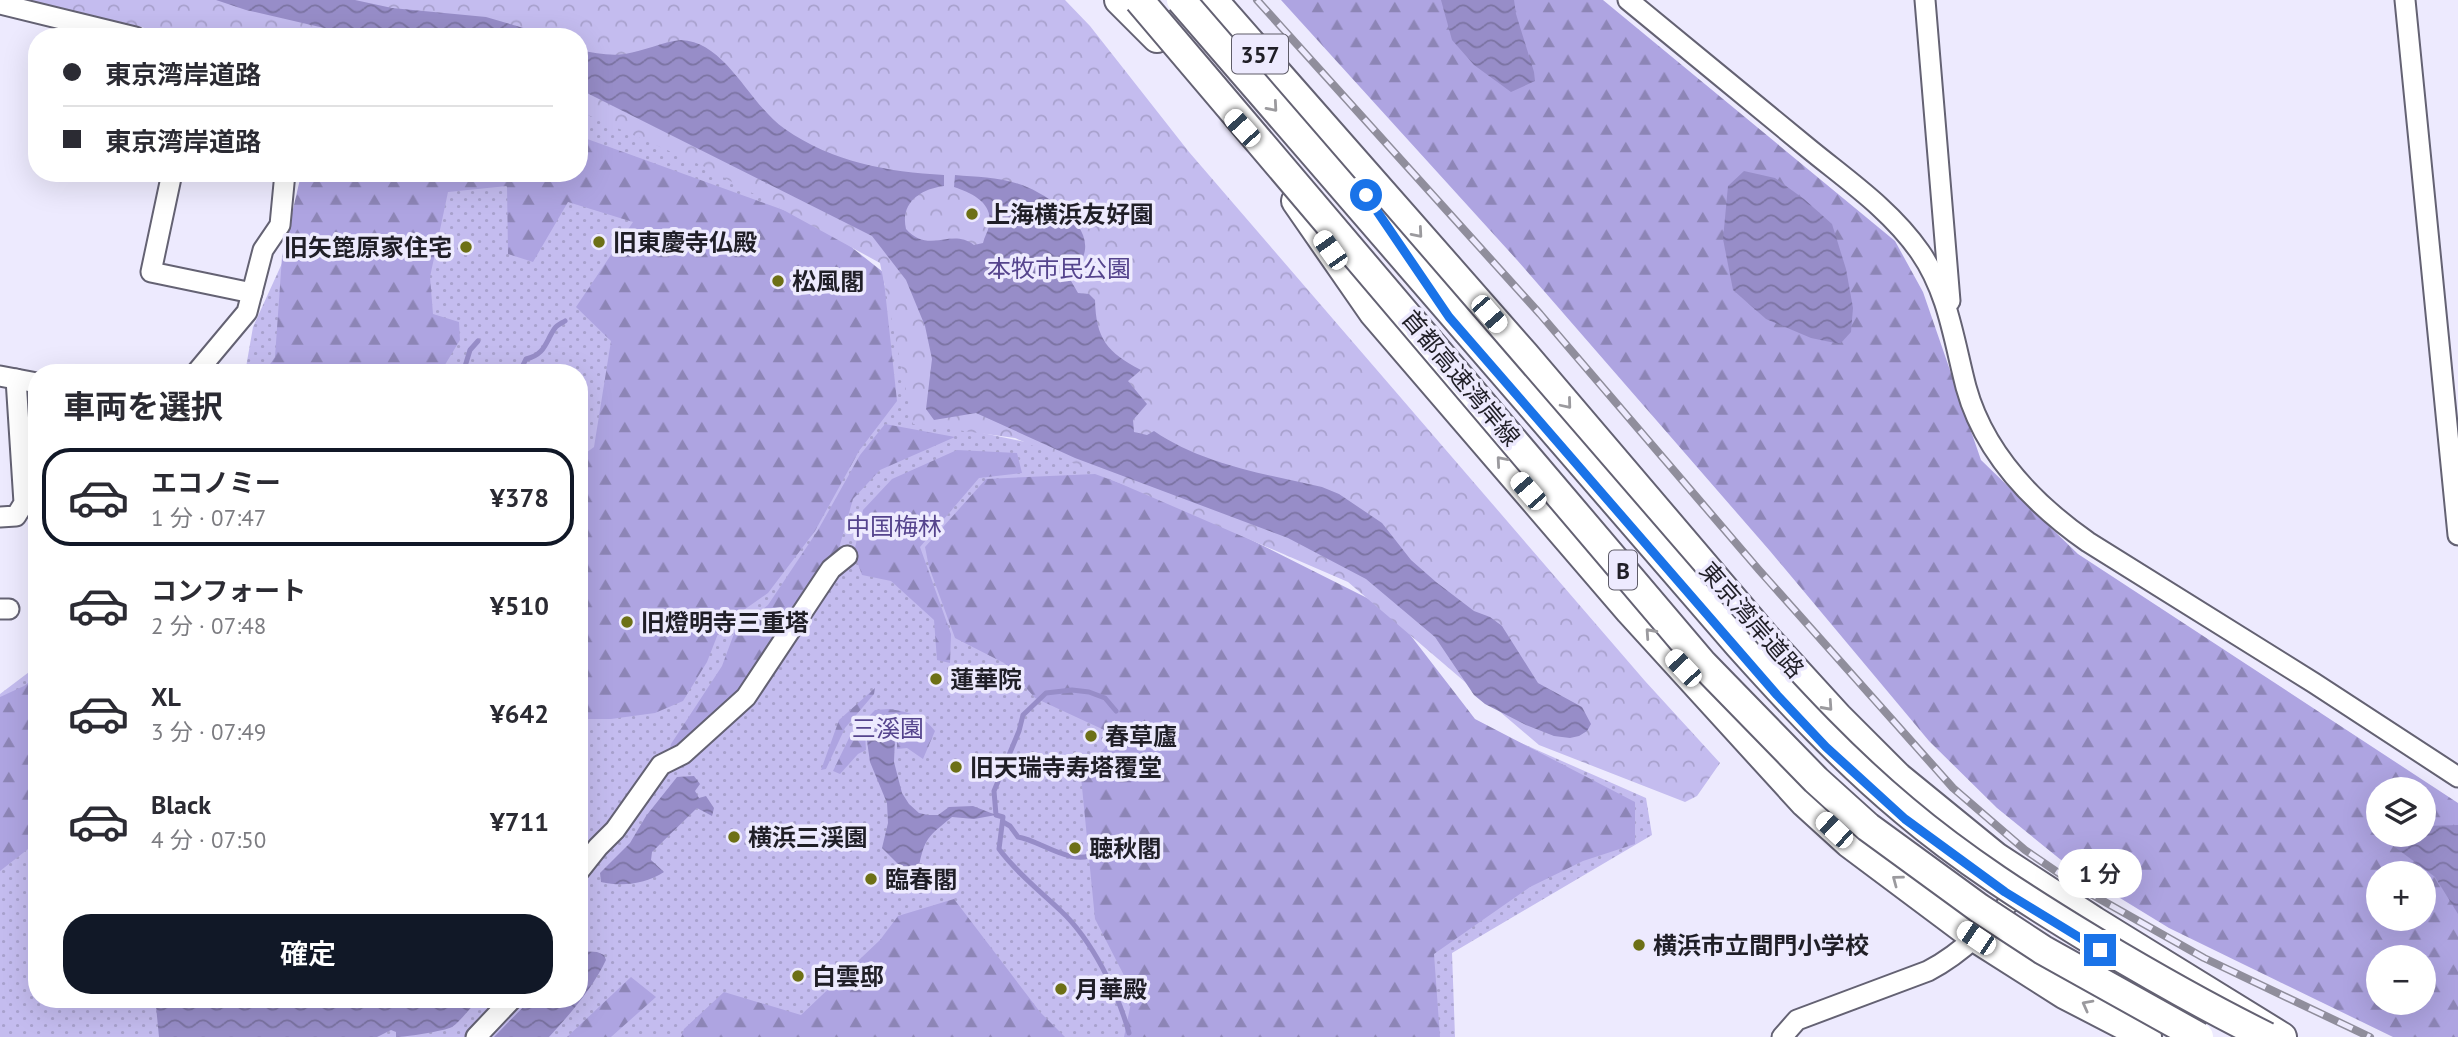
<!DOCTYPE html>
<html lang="ja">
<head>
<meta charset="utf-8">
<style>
	:root { --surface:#fff; --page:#f2f2f3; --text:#2b2b33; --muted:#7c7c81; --line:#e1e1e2; --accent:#111827 }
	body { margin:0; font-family:"PT Sans","Noto Sans JP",sans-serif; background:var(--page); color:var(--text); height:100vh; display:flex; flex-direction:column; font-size:26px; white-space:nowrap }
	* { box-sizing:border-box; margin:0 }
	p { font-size:23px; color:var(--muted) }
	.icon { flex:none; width:38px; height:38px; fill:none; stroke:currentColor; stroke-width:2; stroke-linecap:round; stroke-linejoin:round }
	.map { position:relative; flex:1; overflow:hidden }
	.sheet { position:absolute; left:28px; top:364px; width:560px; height:644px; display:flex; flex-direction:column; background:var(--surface); border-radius:28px; box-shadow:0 7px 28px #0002 }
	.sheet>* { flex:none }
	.guide { position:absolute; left:28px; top:28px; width:560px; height:154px; border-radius:28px; box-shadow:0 7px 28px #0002; display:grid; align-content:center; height:154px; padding:0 35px; background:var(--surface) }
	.fabs { position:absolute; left:2366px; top:777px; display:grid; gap:14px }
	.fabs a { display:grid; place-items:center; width:70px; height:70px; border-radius:50%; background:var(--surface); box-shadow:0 7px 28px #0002; font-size:35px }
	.end { position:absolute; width:32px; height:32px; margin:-16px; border:9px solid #1a73e8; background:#fff; box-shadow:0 0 0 4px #fff }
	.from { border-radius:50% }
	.bubble { position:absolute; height:49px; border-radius:24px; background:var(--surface); box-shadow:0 7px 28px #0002; font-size:23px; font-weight:600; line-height:49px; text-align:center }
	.car { position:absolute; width:21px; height:42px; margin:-21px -10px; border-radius:9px; box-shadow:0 0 5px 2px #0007; background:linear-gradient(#fff 24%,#345 0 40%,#fff 0 76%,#345 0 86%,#fff 0) }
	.guide b { display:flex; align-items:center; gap:24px; height:66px; font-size:26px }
	.guide b+b { border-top:2px solid var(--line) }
	.guide i { width:18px; height:18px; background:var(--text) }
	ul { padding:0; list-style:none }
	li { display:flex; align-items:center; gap:21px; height:98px; margin:0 14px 10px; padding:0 21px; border:4px solid transparent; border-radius:28px }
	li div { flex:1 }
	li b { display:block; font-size:26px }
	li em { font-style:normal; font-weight:600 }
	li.on { border-color:var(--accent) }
	li>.icon { width:63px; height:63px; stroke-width:1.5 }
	h2 { padding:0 35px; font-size:32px; line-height:84px }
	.primary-button { display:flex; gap:14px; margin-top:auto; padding:14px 35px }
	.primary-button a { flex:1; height:80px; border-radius:28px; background:var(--accent); color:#fff; font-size:28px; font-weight:600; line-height:80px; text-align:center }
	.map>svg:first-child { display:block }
</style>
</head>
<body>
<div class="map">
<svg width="2458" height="1037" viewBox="0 0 2458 1037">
	<defs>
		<pattern id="grass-dots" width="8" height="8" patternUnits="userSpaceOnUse" patternTransform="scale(1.75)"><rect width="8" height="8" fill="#c4bcef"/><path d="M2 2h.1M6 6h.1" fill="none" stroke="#a8a1cd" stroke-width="1.8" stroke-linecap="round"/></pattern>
		<pattern id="forest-firs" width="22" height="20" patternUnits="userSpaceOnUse" patternTransform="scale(1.75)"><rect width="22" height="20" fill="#aea4e1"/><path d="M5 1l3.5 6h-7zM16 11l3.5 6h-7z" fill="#8d85b6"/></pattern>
		<pattern id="wetland-marsh" width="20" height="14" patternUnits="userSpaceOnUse" patternTransform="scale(1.75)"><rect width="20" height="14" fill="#c4bcef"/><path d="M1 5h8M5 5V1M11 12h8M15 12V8" fill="none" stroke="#a8a1cd"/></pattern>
		<pattern id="park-crowns" width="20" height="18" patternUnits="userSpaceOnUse" patternTransform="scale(1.75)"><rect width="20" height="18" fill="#c4bcef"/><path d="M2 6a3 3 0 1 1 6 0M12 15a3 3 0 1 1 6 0" fill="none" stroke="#a8a1cd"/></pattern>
		<pattern id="water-waves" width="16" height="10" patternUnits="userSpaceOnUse" patternTransform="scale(1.75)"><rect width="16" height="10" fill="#978dc8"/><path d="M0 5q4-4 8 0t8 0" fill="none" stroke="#7b73a2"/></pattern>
	</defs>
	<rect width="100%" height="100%" fill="#edeafe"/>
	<!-- grass -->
	<path fill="url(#grass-dots)" d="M579,111l28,7 224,105 87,101 4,96 146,31 273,142 123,125 182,80 6,37 -200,118 3,84h-1455v-343l37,-28v333h542v-626h-334l8,-46 41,-90 12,-55 273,-9z"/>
	<!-- forest -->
	<g fill="url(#forest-firs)" fill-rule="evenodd">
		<path d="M1281,0h322l292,241 28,51 58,168 97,94 380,249v234h-65l-224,-109 -98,-60 -74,-60 -68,-67 -159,-190 -253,-291zM2378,789h46v46h-46zM2378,873h46v46h-46zM2378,957h46v46h-46z"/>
		<path d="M579,136l243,88 61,48 14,129 -38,50 -44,80 -47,62 -47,33 -14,36 -24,39 -28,12 -44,6h-32v-261l15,-11 17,-106 -35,-34 57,-85 -65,-20 -35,60 -25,-8 -1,-68 -59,6 -18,85 3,37 26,8 1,18 -20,33h-176l11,-16 7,-100 18,-78 -1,-6h280z"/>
		<path d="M885,424l70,13 -75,33 -27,29 -16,56 -95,138 -58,53 -15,7 2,-9 51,-78 13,-35 33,-26 50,-75 42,-75z"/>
		<path d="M957,450l60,3 5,20 -43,5 -59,69 31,87 -1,29 -13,-3 -3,-40 -43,-39 -29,-6 -8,-22 9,-43 29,-31z"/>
		<path d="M1095,474l95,35 201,101 84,109 160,83v42l-52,17 -53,26 -96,67 6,83h-316l9,-44 -38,-74 -14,-142 34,-42 -80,-37 -31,-35 -49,-25 -26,-71 -4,-20 61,-68z"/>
		<path d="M37,676v166l-37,29v-174l24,-11z"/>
		<path d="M875,688l-1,6 -29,34 -19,41 -5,1 18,-50z"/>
		<path d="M889,709c17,2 35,7 46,22l-12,28 -16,-11 -10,1v-13l-7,-15 -15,-4 -10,15 1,18 -8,4 -18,20 -7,-3 17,-35 25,-26z"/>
		<path d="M954,899l86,113 25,25h-384l3,-8 40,-37 77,23 79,-75 18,-24z"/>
		<path d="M631,977l25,20 -45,40h-44z"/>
	</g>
	<!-- wetland -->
	<path fill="url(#wetland-marsh)" d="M119,999h52l-39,13z"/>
	<!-- park -->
	<path fill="url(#park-crowns)" d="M26,0h1039l25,26 99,126 456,529 75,82 -23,33 -12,6 -146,-57 -191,-163 -333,-144 -102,-14 -33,-161 -177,-97 -124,-55v-74h-386l-40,-7z"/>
	<!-- water -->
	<g fill="url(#water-waves)">
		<path d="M216,0h139l37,8 94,9 41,12 15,8h-179l-117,-27z"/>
		<path d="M1441,0h73l2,14 18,58 1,9 -24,11 -37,-27 -22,-25z"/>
		<path d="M681,40c46,2 68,65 104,89 47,33 103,43 159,46v11c-24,3 -44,17 -38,43 23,26 45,-2 68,16l9,-2c1,-6 5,-11 6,-17 5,-23 -17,-33 -35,-39l1,-12c21,2 43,2 64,9 25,8 80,42 63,75 -3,6 -10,11 -15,15l11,19 11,1 6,6c1,39 12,52 46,70l-13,11 19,23 -14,16 1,12 13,3 7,-4c50,34 111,43 168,56l17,7 43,29 29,37 25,22 38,29 16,6 12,9 36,57 44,24 9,17 -4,7 -8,5 -9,2 -16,-2 -28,-11 -41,-21 -11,-9 -39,-58 -69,-58 -78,-41 -213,-80 -99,-45 -42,7 -8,-11 6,-50 -7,-33 -19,-46 -34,-44 -293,-147v-39c16,3 30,6 46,4 19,-3 37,-12 56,-14z"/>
		<path d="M1744,171l31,7 29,21 28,25 14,45 7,39 -2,24 -11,12 -29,-6 -45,-19 -33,-29 -10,-51 5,-53z"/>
		<path d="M877,719l13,6 5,12 -1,25 8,31 7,11 10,9 9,2h10l11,-8 24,-1 23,9 -22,4 -22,-2c-29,23 -27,23 -35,57l-8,1 -27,-27 6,-25 -1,-20 -17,-41 -4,-28z"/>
		<path d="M694,776l6,8 -5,7 4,7 7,-2 8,12 -2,8 -15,-8 -45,44 -1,8 13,12c-19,12 -41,15 -63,10l-1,-9 30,-30 16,-27 31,-39z"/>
		<path d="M2458,825v89l-23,-37 -43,-32 -5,-10h37v-9z"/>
		<path d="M579,951l18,1 7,3 2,5c-14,29 -35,53 -57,77h-55l37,-38h48z"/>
		<path d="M171,999h63l17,3 11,-3h218c-10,8 -18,21 -28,28 -7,4 -47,10 -56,10v-5l-5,-2 -14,7h-218l-3,-31z"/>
	</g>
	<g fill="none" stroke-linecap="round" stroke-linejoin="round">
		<!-- stream -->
		<g stroke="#978dc8" stroke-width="5">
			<path d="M463,373l7,-23 8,-9"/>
			<path d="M519,373l7,-14c20,-5 19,-17 29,-31 2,-3 7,-5 10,-7"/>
			<path d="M1116,711l-11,-13 -16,-6 -17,-2 -26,3 -23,22 -4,16 -25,60 2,24 7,2 -4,32c18,24 41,42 62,62 31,29 57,82 68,122"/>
			<path d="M1003,822l7,4 8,11c22,3 56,32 79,15 4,-3 8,-9 11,-13l14,6 13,13"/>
			<path d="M136,999l29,3"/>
		</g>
		<!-- minor casing -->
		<g stroke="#646273" stroke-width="23">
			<g id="minor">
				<path d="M1628,0c60,49 120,99 180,148 39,32 83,62 112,104 28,40 34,89 46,135 18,66 68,117 122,155l226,141 144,94"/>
				<path d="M1925,0l25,301"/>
				<path d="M2405,0l53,535"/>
				<path d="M0,4l135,33"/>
				<path d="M172,173l-21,99 101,21"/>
				<path d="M196,373l51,-61 16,-62 17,-25 5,-52"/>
				<path d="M0,376l37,7"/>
				<path d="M0,517l16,-1 8,-13 -8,-124"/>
				<path d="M0,609h9"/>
				<path d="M579,871l19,-24 17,-17 46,-65 22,-11 63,-57 85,-128 16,-13"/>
				<path d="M476,1037l36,-38"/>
				<path d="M1782,1037l15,-17 131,-49c40,-21 67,-53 97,-86"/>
			</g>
		</g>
		<!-- highway casing -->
		<g stroke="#646273" stroke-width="32">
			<g id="highway">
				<path d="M1119,0l38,38"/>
				<path d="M1213,0l312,355 241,283 72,79 60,60 98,80 98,64 188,116"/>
				<path d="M1296,201l77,111 257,299 175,192 44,40 127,95 88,56 83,43"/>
			</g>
		</g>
		<!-- minor -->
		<use href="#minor" stroke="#fff" stroke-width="19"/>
		<!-- highway -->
		<use href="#highway" stroke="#fff" stroke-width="28"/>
		<!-- rail casing -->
		<g stroke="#908e9c" stroke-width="8">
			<path id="rail" d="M1257,0l283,314 219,256 194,218 72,62 57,39 122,69 166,79"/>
		</g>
		<!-- rail -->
		<use href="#rail" stroke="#edeafe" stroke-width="5" stroke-dasharray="16" stroke-linecap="butt"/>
		<!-- highway-bridge casing -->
		<g stroke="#646273" stroke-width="32" stroke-linecap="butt">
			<g id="highway-bridge">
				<path d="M1139,0l564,664 113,116 52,47 111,81 64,42 156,87"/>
				<path d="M1181,0l558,645c52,58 105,115 165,165 59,50 125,92 191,132 57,34 113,66 172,95"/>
			</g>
		</g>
		<!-- highway-bridge -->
		<use href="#highway-bridge" stroke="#fff" stroke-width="28"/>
	</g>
	<!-- one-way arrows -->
	<defs><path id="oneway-chevron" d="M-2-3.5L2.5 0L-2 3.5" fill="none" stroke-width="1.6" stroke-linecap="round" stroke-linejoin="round" transform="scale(1.75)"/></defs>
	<g stroke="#9b9a9e">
		<use href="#oneway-chevron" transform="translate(1273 107) rotate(49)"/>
		<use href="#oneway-chevron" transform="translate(1418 233) rotate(49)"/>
		<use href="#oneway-chevron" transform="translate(1567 404) rotate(50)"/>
		<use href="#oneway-chevron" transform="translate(1501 461) rotate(-131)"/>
		<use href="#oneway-chevron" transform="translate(1650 633) rotate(-132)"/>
		<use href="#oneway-chevron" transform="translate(1828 706) rotate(48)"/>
		<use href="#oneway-chevron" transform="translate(1897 880) rotate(-143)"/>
		<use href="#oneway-chevron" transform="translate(2087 1005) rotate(-152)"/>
	</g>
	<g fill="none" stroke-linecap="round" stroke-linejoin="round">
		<!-- route -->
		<path stroke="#1a73e8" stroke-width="9" d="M1366,195l83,122 328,378 49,52 79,72 100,73 95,58"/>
	</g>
	<!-- markers -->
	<g fill="#6d7016" stroke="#edeafe" stroke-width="2.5">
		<circle cx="972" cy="214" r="7"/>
		<circle cx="599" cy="242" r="7"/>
		<circle cx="466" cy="247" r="7"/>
		<circle cx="778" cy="281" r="7"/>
		<circle cx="627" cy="622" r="7"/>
		<circle cx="936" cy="679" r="7"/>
		<circle cx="1091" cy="736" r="7"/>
		<circle cx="956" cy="767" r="7"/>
		<circle cx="734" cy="837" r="7"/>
		<circle cx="1075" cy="848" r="7"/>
		<circle cx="871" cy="879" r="7"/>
		<circle cx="1639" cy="945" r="7"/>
		<circle cx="798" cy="976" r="7"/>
		<circle cx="1061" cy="989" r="7"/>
	</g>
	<g text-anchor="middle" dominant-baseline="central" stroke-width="7" stroke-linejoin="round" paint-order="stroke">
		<!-- shield labels -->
		<g fill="#edeafe" stroke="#5e5c68" stroke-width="2">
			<rect x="1232" y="34.5" width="56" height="39" rx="5"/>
			<rect x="1609" y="550.5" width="28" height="39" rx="5"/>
		</g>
		<g font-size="23" font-weight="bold" fill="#201f27">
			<text x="1260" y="54">357</text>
			<text x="1623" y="570">B</text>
		</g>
		<!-- poi labels -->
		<g font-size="24" font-weight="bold" fill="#201f27" stroke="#edeafe" text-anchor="start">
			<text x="986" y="214">上海横浜友好園</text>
			<text x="613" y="242">旧東慶寺仏殿</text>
			<text x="452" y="247" text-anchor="end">旧矢箆原家住宅</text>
			<text x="792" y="281">松風閣</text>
			<text x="641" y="622">旧燈明寺三重塔</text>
			<text x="950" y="679">蓮華院</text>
			<text x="1105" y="736">春草廬</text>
			<text x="970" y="767">旧天瑞寺寿塔覆堂</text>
			<text x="748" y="837">横浜三渓園</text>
			<text x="1089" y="848">聴秋閣</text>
			<text x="885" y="879">臨春閣</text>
			<text x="1653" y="945">横浜市立間門小学校</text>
			<text x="812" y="976">白雲邸</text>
			<text x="1075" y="989">月華殿</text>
		</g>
		<!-- park labels -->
		<g font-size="24" fill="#55448d" stroke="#edeafe">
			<text x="1059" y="268">本牧市民公園</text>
			<text x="894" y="526">中国梅林</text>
			<text x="888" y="728">三溪園</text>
		</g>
		<!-- street labels -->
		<g font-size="24" fill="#201f27" stroke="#edeafe">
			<text transform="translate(1461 378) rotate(50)">首都高速湾岸線</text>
			<text transform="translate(1752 620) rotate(49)">東京湾岸道路</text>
		</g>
	</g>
</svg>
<div class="fabs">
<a><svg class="icon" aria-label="layers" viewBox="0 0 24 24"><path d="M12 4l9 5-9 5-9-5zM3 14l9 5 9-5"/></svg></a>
<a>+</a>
<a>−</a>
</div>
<i class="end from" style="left:1366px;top:195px"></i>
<i class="end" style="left:2100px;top:950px"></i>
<div class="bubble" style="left:2058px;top:849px;width:84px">1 分</div>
<i class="car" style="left:1242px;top:128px;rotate:318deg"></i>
<i class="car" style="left:1330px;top:250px;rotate:325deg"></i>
<i class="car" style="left:1489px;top:314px;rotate:139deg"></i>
<i class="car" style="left:1528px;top:491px;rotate:319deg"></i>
<i class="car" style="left:1683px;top:668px;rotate:317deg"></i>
<i class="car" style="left:1834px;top:830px;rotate:313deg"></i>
<i class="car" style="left:1976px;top:938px;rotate:304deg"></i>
<div class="guide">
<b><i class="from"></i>東京湾岸道路</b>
<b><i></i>東京湾岸道路</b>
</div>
<section class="sheet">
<h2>車両を選択</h2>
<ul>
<li class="on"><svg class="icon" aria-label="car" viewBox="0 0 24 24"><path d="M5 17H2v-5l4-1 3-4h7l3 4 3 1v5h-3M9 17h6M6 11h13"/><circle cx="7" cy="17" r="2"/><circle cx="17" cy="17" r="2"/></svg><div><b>エコノミー</b><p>1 分 · 07:47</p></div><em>¥378</em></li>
<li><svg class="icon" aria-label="car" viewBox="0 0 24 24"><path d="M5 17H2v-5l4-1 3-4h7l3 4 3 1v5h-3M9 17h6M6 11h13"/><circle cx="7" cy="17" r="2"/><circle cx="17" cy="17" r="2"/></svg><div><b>コンフォート</b><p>2 分 · 07:48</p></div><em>¥510</em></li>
<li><svg class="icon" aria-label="car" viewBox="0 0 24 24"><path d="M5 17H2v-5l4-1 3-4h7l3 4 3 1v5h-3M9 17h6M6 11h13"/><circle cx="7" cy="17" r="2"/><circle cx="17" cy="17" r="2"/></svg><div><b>XL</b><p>3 分 · 07:49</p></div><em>¥642</em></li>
<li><svg class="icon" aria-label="car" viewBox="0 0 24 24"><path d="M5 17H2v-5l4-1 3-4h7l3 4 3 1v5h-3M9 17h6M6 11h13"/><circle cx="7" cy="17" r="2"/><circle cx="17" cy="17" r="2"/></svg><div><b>Black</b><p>4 分 · 07:50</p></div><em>¥711</em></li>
</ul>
<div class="primary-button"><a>確定</a></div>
</section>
</div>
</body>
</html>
